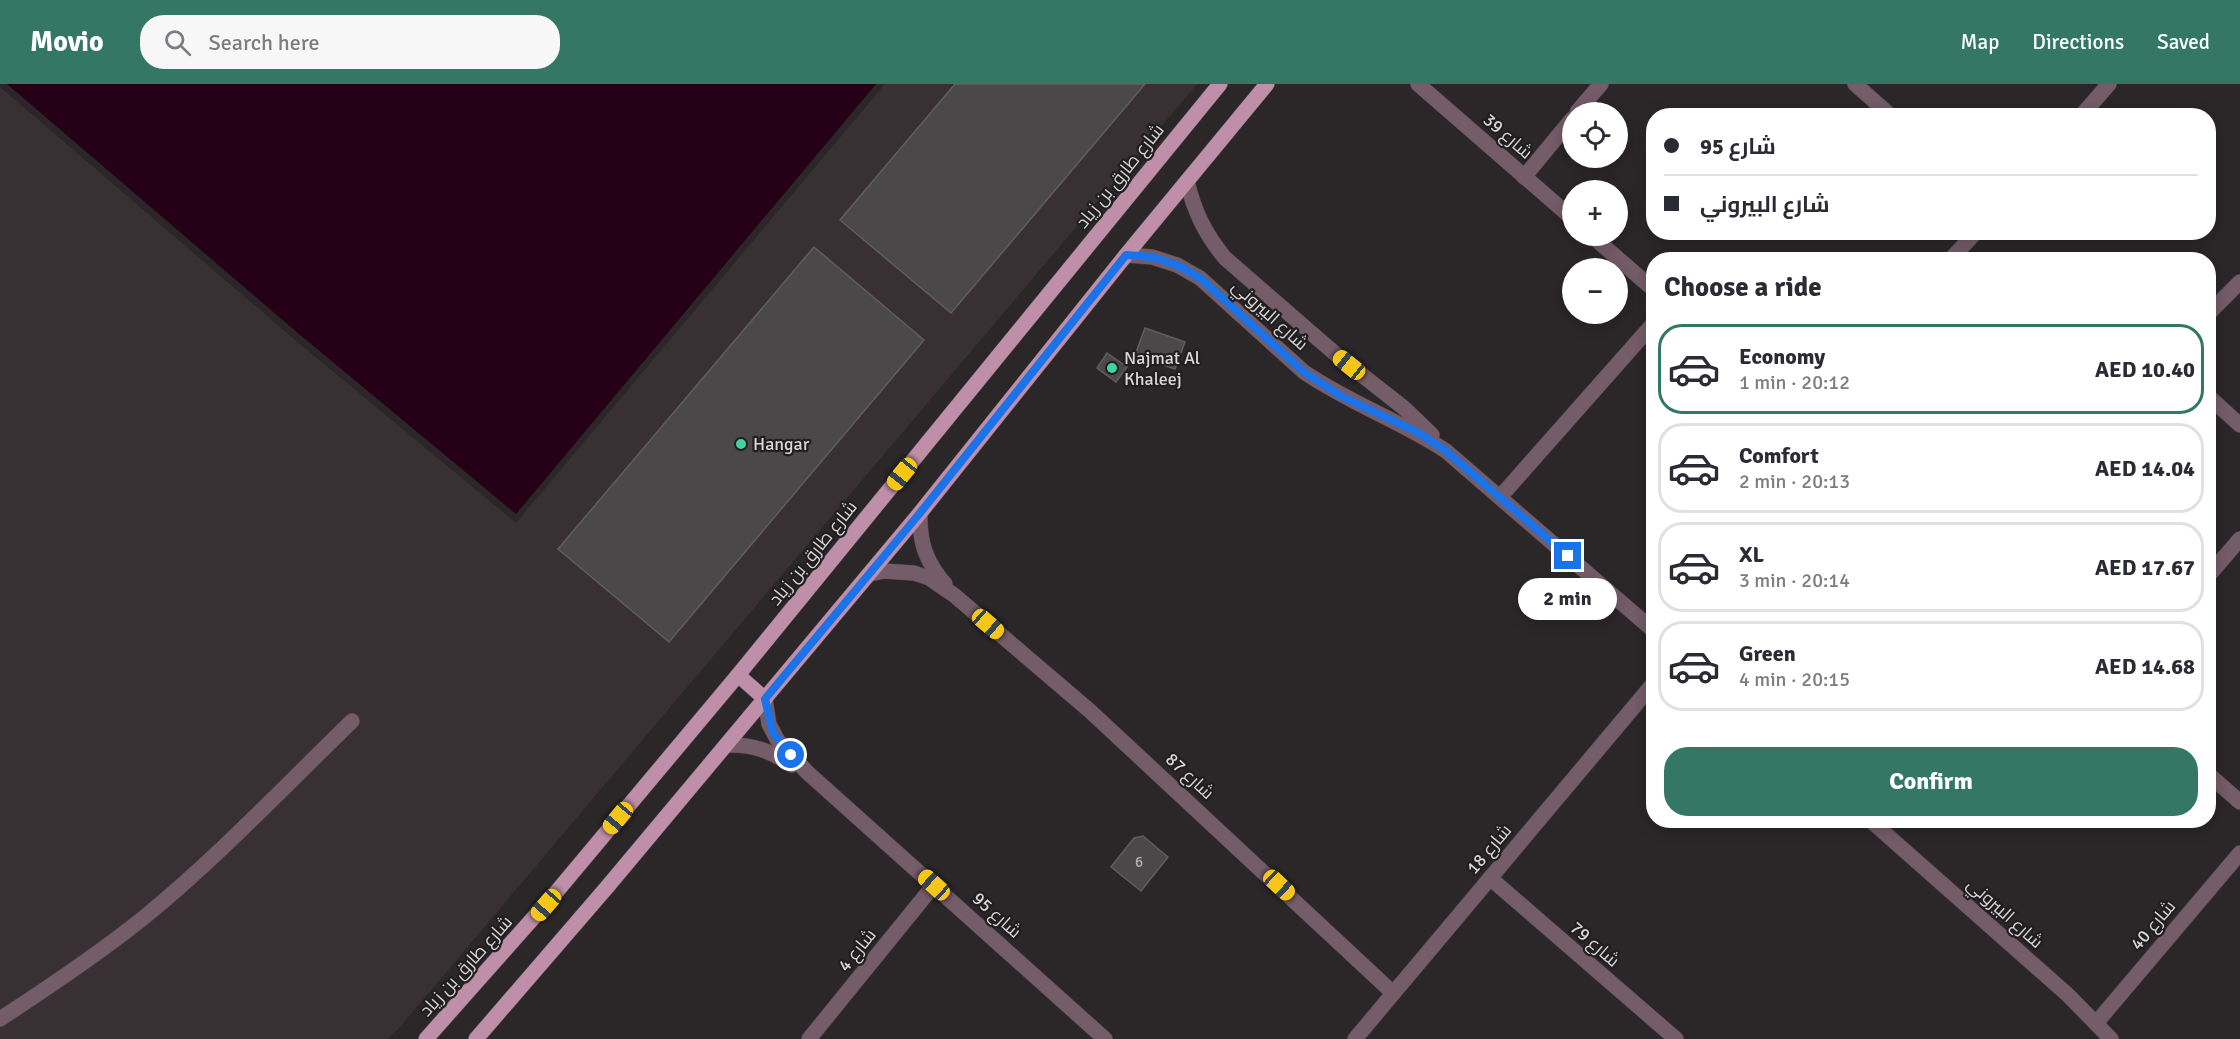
<!DOCTYPE html>
<html lang="en">
<head>
<meta charset="utf-8">
<style>
	:root { --surface:#fff; --page:#f7f7f7; --text:#2b2b33; --muted:#7c7c81; --line:#e1e1e2; --accent:#347765 }
	body { margin:0; font-family:Signika,Cairo,sans-serif; background:var(--page); color:var(--text); height:100vh; display:flex; flex-direction:column; font-size:22px; white-space:nowrap }
	* { box-sizing:border-box; margin:0 }
	p { font-size:20px; color:var(--muted) }
	.icon { flex:none; width:33px; height:33px; fill:none; stroke:currentColor; stroke-width:2; stroke-linecap:round; stroke-linejoin:round }
	.map { position:relative; flex:1; overflow:hidden }
	.panel { position:absolute; left:1646px; top:168px; width:570px; height:576px; display:flex; flex-direction:column; background:var(--surface); border-radius:24px; box-shadow:0 3px 15px #0003 }
	.panel>* { flex:none }
	.guide { position:absolute; left:1646px; top:24px; width:570px; height:132px; border-radius:24px; box-shadow:0 3px 15px #0003; display:grid; align-content:center; height:132px; padding:0 18px; background:var(--surface) }
	.controls { position:absolute; left:1562px; top:18px; display:grid; gap:12px }
	.controls a { display:grid; place-items:center; width:66px; height:66px; border-radius:50%; background:var(--surface); box-shadow:0 3px 15px #0003; font-size:30px }
	.end { position:absolute; width:27px; height:27px; margin:-14px; border:8px solid #1a73e8; background:#fff; box-shadow:0 0 0 3px #fff }
	.from { border-radius:50% }
	.bubble { position:absolute; height:42px; border-radius:21px; background:var(--surface); box-shadow:0 3px 15px #0003; font-size:20px; font-weight:700; line-height:42px; text-align:center }
	.car { position:absolute; width:18px; height:36px; margin:-18px -9px; border-radius:8px; box-shadow:0 0 4px 2px #0007; background:linear-gradient(#f5c518 24%,#345 0 40%,#f5c518 0 76%,#345 0 86%,#f5c518 0) }
	.guide b { display:flex; align-items:center; gap:21px; height:57px; font-size:22px }
	.guide b+b { border-top:2px solid var(--line) }
	.guide i { width:15px; height:15px; background:var(--text) }
	ul { padding:0; list-style:none }
	li { display:flex; align-items:center; gap:18px; height:90px; margin:0 12px 9px; padding:0 6px; border:3px solid var(--line); border-radius:24px }
	li div { flex:1 }
	li b { display:block; font-size:22px }
	li em { font-style:normal; font-weight:700 }
	li.current { border-color:var(--accent) }
	li>.icon { width:54px; height:54px; stroke-width:1.5 }
	h2 { padding:0 18px; font-size:27px; line-height:72px }
	.primary-button { display:flex; gap:12px; margin-top:auto; padding:12px 18px }
	.primary-button a { flex:1; height:69px; border-radius:24px; background:var(--accent); color:#fff; font-size:24px; font-weight:700; line-height:69px; text-align:center }
	header { display:flex; align-items:center; gap:36px; box-sizing:border-box; height:84px; padding:0 30px; background:var(--accent); color:#fff }
	header strong { font-size:28px }
	nav { display:flex; gap:33px; margin-inline-start:auto; font-size:21px }
	.search { width:420px; height:54px; background:var(--page); display:flex; align-items:center; gap:15px; box-sizing:border-box; padding:0 21px; border-radius:24px; color:var(--muted); font-size:22px }
	.map>svg:first-child { display:block }
</style>
</head>
<body>
<header>
<strong>Movio</strong>
<div class="search"><svg class="icon" aria-label="search" viewBox="0 0 24 24"><circle cx="10" cy="10" r="6"/><path d="M15 15l6 6"/></svg>Search here</div>
<nav><a>Map</a><a>Directions</a><a>Saved</a></nav>
</header>
<div class="map">
<svg width="2240" height="955" viewBox="0 0 2240 955">
	<rect width="100%" height="100%" fill="#2b2729"/>
	<!-- built -->
	<path fill="#393034" d="M885,0h312l-798,944 -12,11h-387v-952l295,253 221,183z"/>
	<!-- water -->
	<path fill="#250017" d="M7,0h869l-360,430 -217,-180z"/>
	<!-- building -->
	<g fill="#4b484a" stroke="#605d5f" stroke-width="1.5">
		<path d="M955,0h190l-194,229 -111,-93z"/>
		<path d="M814,163l110,93 -255,302 -111,-93z"/>
		<path d="M1145,244l40,14 -10,27 -40,-14z"/>
		<path d="M1107,269l20,14 -11,15 -19,-14z"/>
		<path d="M1143,752l25,21 -27,34 -30,-24 23,-29z"/>
	</g>
	<g fill="none" stroke-linecap="round" stroke-linejoin="round">
		<!-- minor casing -->
		<g stroke="#474345" stroke-width="16">
			<g id="minor">
				<path d="M1418,0l154,134"/>
				<path d="M1855,0l36,32"/>
				<path d="M1577,28l24,-28"/>
				<path d="M2081,32l28,-32"/>
				<path d="M1524,93l48,-58"/>
				<path d="M1187,97c7,30 18,53 38,77l114,99 65,51 28,27"/>
				<path d="M1592,152l61,53"/>
				<path d="M1126,171l26,2 25,8 23,13 104,94c45,31 97,49 142,79l207,179"/>
				<path d="M1950,176l26,-28"/>
				<path d="M2208,230l32,-32"/>
				<path d="M2208,312l32,29"/>
				<path d="M1500,413l153,-173"/>
				<path d="M920,429c-1,29 6,49 25,71"/>
				<path d="M870,490l14,-3 30,2 15,5 25,17 136,116 303,282"/>
				<path d="M2208,492l32,-37"/>
				<path d="M765,615l4,25 9,17 30,32 297,266"/>
				<path d="M727,661c26,-1 43,6 65,20"/>
				<path d="M2208,690l32,28"/>
				<path d="M1870,736l198,175 43,44"/>
				<path d="M1490,794l186,161"/>
				<path d="M0,935c49,-32 97,-64 142,-100 75,-61 141,-131 210,-198"/>
				<path d="M2097,938l143,-169"/>
				<path d="M809,955l125,-154"/>
				<path d="M1355,955l298,-355"/>
			</g>
		</g>
		<!-- major casing -->
		<g stroke="#474345" stroke-width="16">
			<g id="major">
				<path d="M738,591l27,24"/>
				<path d="M426,955l132,-149 180,-215 482,-591"/>
				<path d="M476,955l132,-153 312,-373 206,-258 141,-171"/>
			</g>
		</g>
		<!-- minor -->
		<use href="#minor" stroke="#745c68" stroke-width="15"/>
		<!-- major -->
		<use href="#major" stroke="#bf8ea8" stroke-width="15"/>
	</g>
	<g fill="none" stroke-linecap="round" stroke-linejoin="round">
		<!-- route -->
		<path stroke="#1a73e8" stroke-width="8" d="M791,671l-18,-22 -8,-34 155,-186 206,-258 26,2 25,8 23,13 104,94 37,24 78,37 27,18 122,105"/>
	</g>
	<!-- markers -->
	<g fill="#3ed4a3" stroke="#211e1f" stroke-width="2">
		<circle cx="1112" cy="284" r="6"/>
		<circle cx="741" cy="360" r="6"/>
	</g>
	<g text-anchor="middle" dominant-baseline="central" stroke-width="4.5" stroke-linejoin="round" paint-order="stroke">
		<!-- number labels -->
		<g font-size="15" fill="#b5b2b4">
			<text x="1139" y="778">6</text>
		</g>
		<!-- street labels -->
		<g font-size="18" fill="#d8d6d7" stroke="#211e1f">
			<text transform="translate(1508 52) rotate(41)">شارع 39</text>
			<text transform="translate(1120 92) rotate(-51)">شارع طارق بن زياد</text>
			<text transform="translate(1270 231) rotate(42)">شارع البيروني</text>
			<text transform="translate(813 469) rotate(-51)">شارع طارق بن زياد</text>
			<text transform="translate(1190 692) rotate(43)">شارع 87</text>
			<text transform="translate(1489 765) rotate(-50)">شارع 18</text>
			<text transform="translate(2005 829) rotate(42)">شارع البيروني</text>
			<text transform="translate(997 831) rotate(42)">شارع 95</text>
			<text transform="translate(2153 841) rotate(-50)">شارع 40</text>
			<text transform="translate(1595 860) rotate(41)">شارع 79</text>
			<text transform="translate(857 866) rotate(-51)">شارع 4</text>
			<text transform="translate(466 882) rotate(-48)">شارع طارق بن زياد</text>
		</g>
		<!-- poi labels -->
		<g font-size="18" fill="#d8d6d7" stroke="#211e1f" text-anchor="start">
			<text x="1124" y="274">Najmat Al<tspan x="1124" dy="21">Khaleej</tspan></text>
			<text x="753" y="360">Hangar</text>
		</g>
	</g>
</svg>
<div class="controls">
<a><svg class="icon" aria-label="locate" viewBox="0 0 24 24"><circle cx="12" cy="12" r="6"/><path d="M12 2v4M12 18v4M2 12h4M18 12h4"/></svg></a>
<a>+</a>
<a>−</a>
</div>
<i class="end from" style="left:791px;top:671px"></i>
<i class="end" style="left:1568px;top:472px"></i>
<div class="bubble" style="left:1518px;top:494px;width:99px">2 min</div>
<i class="car" style="left:1349px;top:281px;rotate:309deg"></i>
<i class="car" style="left:902px;top:390px;rotate:219deg"></i>
<i class="car" style="left:988px;top:540px;rotate:131deg"></i>
<i class="car" style="left:618px;top:734px;rotate:220deg"></i>
<i class="car" style="left:934px;top:801px;rotate:312deg"></i>
<i class="car" style="left:1279px;top:801px;rotate:133deg"></i>
<i class="car" style="left:546px;top:821px;rotate:221deg"></i>
<div class="guide">
<b><i class="from"></i>شارع 95</b>
<b><i></i>شارع البيروني</b>
</div>
<section class="panel">
<h2>Choose a ride</h2>
<ul>
<li class="current"><svg class="icon" aria-label="car" viewBox="0 0 24 24"><path d="M5 17H2v-5l4-1 3-4h7l3 4 3 1v5h-3M9 17h6M6 11h13"/><circle cx="7" cy="17" r="2"/><circle cx="17" cy="17" r="2"/></svg><div><b>Economy</b><p>1 min · 20:12</p></div><em>AED 10.40</em></li>
<li><svg class="icon" aria-label="car" viewBox="0 0 24 24"><path d="M5 17H2v-5l4-1 3-4h7l3 4 3 1v5h-3M9 17h6M6 11h13"/><circle cx="7" cy="17" r="2"/><circle cx="17" cy="17" r="2"/></svg><div><b>Comfort</b><p>2 min · 20:13</p></div><em>AED 14.04</em></li>
<li><svg class="icon" aria-label="car" viewBox="0 0 24 24"><path d="M5 17H2v-5l4-1 3-4h7l3 4 3 1v5h-3M9 17h6M6 11h13"/><circle cx="7" cy="17" r="2"/><circle cx="17" cy="17" r="2"/></svg><div><b>XL</b><p>3 min · 20:14</p></div><em>AED 17.67</em></li>
<li><svg class="icon" aria-label="car" viewBox="0 0 24 24"><path d="M5 17H2v-5l4-1 3-4h7l3 4 3 1v5h-3M9 17h6M6 11h13"/><circle cx="7" cy="17" r="2"/><circle cx="17" cy="17" r="2"/></svg><div><b>Green</b><p>4 min · 20:15</p></div><em>AED 14.68</em></li>
</ul>
<div class="primary-button"><a>Confirm</a></div>
</section>
</div>
</body>
</html>
